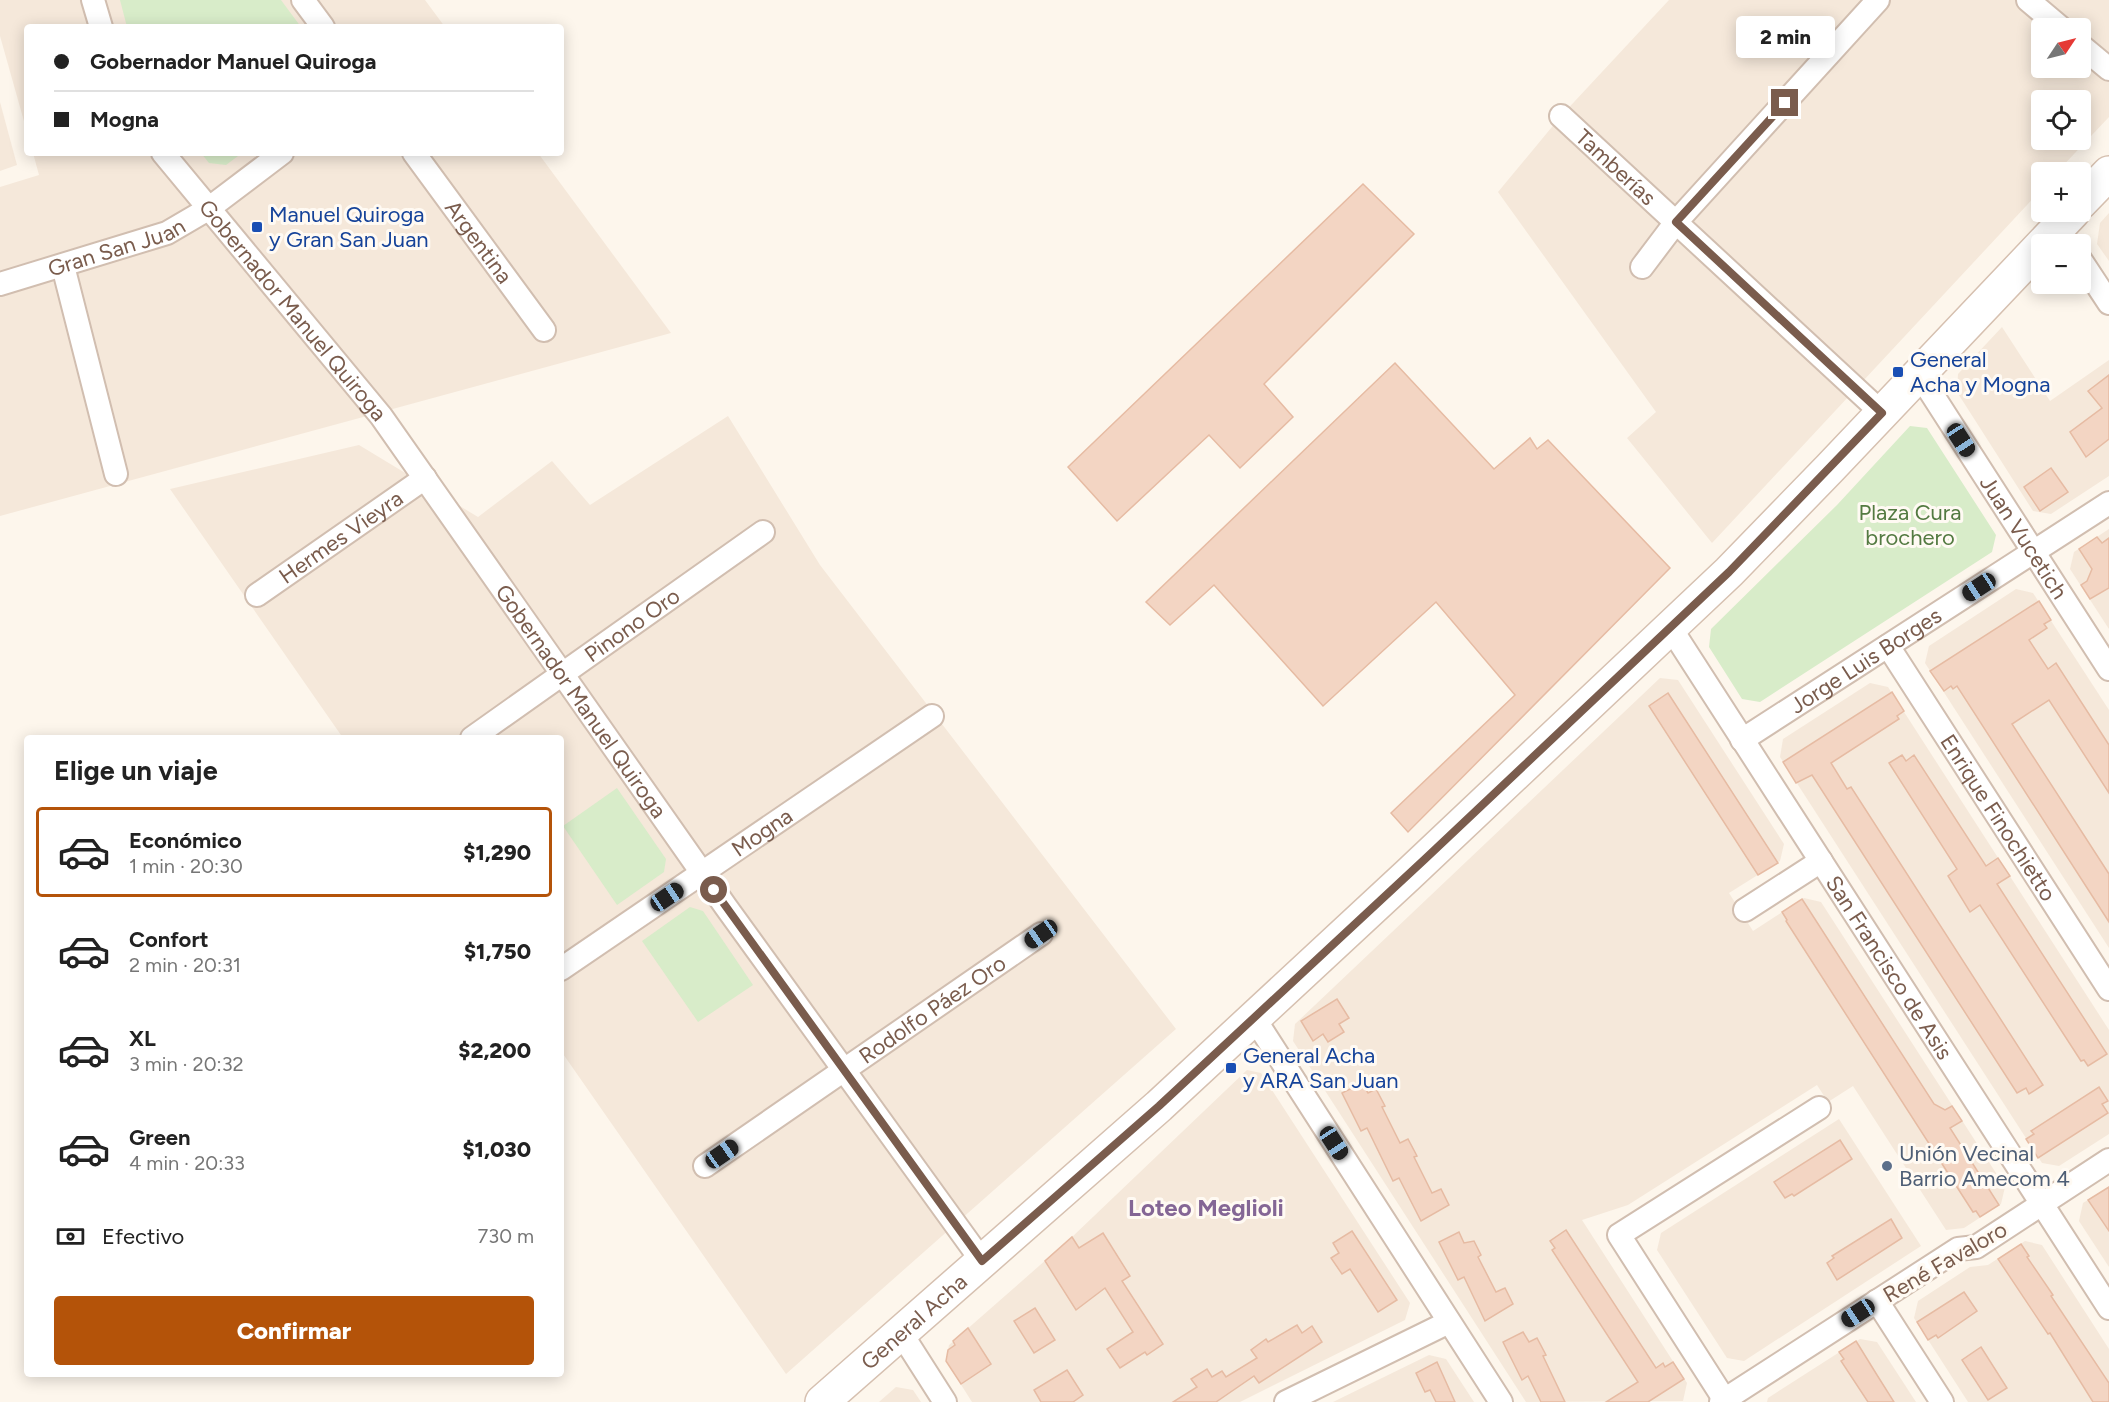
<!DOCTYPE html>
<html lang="es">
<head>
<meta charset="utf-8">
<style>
	:root { --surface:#fff; --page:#f6f6f6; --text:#222; --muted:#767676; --line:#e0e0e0; --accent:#b45309 }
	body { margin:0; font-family:Figtree,sans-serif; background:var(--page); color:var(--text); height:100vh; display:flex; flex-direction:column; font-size:22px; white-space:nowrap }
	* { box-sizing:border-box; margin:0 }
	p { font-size:20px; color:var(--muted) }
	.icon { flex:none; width:33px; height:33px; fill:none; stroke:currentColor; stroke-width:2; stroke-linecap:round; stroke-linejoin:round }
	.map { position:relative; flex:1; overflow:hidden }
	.details { position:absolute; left:24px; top:735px; width:540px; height:642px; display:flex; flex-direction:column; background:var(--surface); border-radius:6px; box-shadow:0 3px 15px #0003 }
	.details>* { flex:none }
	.hud { position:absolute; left:24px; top:24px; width:540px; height:132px; border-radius:6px; box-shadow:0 3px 15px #0003; display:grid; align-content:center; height:132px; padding:0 30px; background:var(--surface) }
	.needle { width:39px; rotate:55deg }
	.controls { position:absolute; left:2031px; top:18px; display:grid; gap:12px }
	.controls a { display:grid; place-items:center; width:60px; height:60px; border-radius:6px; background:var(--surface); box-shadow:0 3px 15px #0003; font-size:30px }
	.end { position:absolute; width:27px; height:27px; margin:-14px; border:8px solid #7a5c4d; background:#fff; box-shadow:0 0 0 3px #fff }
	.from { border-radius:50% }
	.bubble { position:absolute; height:42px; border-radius:6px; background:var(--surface); box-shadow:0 3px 15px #0003; font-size:20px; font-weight:800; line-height:42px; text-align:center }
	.car { position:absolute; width:18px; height:36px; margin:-18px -9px; border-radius:8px; box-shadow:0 0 4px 2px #0007; background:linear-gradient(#222 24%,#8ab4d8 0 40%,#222 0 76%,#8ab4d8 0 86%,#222 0) }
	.hud b { display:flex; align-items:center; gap:21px; height:57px; font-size:22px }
	.hud b+b { border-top:2px solid var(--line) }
	.hud i { width:15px; height:15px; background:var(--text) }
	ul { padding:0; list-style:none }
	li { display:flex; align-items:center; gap:18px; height:90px; margin:0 12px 9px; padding:0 18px; border:3px solid transparent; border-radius:6px }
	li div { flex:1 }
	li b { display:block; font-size:22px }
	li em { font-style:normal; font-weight:800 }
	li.active { border-color:var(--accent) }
	li>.icon { width:54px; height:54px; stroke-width:1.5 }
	h2 { padding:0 30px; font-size:27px; line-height:72px }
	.pay { display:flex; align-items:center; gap:15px; height:66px; padding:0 30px; font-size:22px }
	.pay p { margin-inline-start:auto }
	.button { display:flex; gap:12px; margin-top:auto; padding:12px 30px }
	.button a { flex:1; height:69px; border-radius:6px; background:var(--accent); color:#fff; font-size:24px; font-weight:800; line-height:69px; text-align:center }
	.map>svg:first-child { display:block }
</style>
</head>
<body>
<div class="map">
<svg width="2109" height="1402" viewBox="0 0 2109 1402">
	<rect width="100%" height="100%" fill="#fdf6ec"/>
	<!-- residential -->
	<g fill="#f5e8da" fill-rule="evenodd">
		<path d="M0,0h425l20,27h-418v105l-27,-96z"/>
		<path d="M1669,0h440v117l-52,55h-15l-1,18 -329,353 -85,-105 29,-26 -158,-220 63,-76zM2042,28h38v40h-38zM2042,100h38v40h-38z"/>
		<path d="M0,102l17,63 -17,6z"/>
		<path d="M33,153h505l133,180 -671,183v-329l39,-12z"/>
		<path d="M2109,213v48l-12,-17 3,-21z"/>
		<path d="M2002,327l48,74 59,-41v116l-58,38 -18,-3 -76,-119 1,-18z"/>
		<path d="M728,416l92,149 356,464 -390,345 -225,-323v-313h-218l-173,-249 189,-44 119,72 74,-56 38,44z"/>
		<path d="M2109,529v100l-39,-60 4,-17z"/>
		<path d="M2016,589l17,4 76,117v238l-184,-285 4,-17z"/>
		<path d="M1660,678l18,2 106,164 -4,17 -51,32 24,38 51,-33 17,4 184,285 -4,17 -37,24 -18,2 -93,-144 -25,16 -11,-17 -189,120 -46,15 105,163 -4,18 -157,1 -233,-361 2,-17z"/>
		<path d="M1870,683l18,4 221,343v104l-50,32 -17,-3 -262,-406 3,-18z"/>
		<path d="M1247,1070l14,3 149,230 -5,17 -165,82h-268l-26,-41 3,-16 123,-108z"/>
		<path d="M1839,1119l82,127 -177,115 -17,-3 -70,-108 4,-17z"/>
		<path d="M2109,1187v80l-30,-46 4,-18z"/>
		<path d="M2025,1241l17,4 67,104v53h-141l-54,-84 4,-17 52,-34 18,-2z"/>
		<path d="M1860,1339l17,3 39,60h-149l1,-4z"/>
		<path d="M1429,1355l17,4 28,43h-141z"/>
		<path d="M896,1387l17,3 8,12h-42z"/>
	</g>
	<!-- green -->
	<g fill="#d8ecc9">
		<path d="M120,0h161l20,27h-174z"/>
		<path d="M201,153h41l-16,12 -17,-2z"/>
		<path d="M1910,426l17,2 69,107 -4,17 -232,150 -18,-3 -33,-52 2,-18 126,-124z"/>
		<path d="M617,788l49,71 -2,13 -47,33 -54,-79z"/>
		<path d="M690,907l13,4 50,74 -55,37 -56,-81z"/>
	</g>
	<!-- building -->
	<g fill="#f3d5c3" stroke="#e6bba3" stroke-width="1.5">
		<path d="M1363,184l51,50 -150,150 29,33 -53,51 -31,-33 -92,86 -49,-54z"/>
		<path d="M1395,363l99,106 36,-31 7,11 11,-9 122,128 -262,264 -17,-19 124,-118 -79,-93 -113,104 -109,-121 -44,40 -24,-23z"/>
		<path d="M2109,375v64l-23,18 -16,-25 32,-24 -14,-17z"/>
		<path d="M2051,468l17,24 -28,19 -16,-24z"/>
		<path d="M2097,537l5,6 7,-5v50l-19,11 -9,-14 6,-4 5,-12 -13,-20z"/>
		<path d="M2039,601l12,19 -7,4 3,4 -18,12 19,29 8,-6 53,82v48l-60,-93 -37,24 97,150v48l-152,-236 -4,3 -2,-3 -7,5 -14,-20z"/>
		<path d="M1892,692l12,19 -7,5 2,3 -68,44 16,26 4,-2 192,298 -14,9 -3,-6 -9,5 -205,-318 -16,8 -13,-21z"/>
		<path d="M1668,693l110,170 -20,12 -109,-169z"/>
		<path d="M1902,755l4,6 8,-6 72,111 12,-8 12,18 -13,8 110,170 -19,12 -4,-6 -3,1 -101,-156 -10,7 -22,-36 9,-7 -68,-106z"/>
		<path d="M1802,899l132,205 11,6 7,-4 10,15 -12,7 49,77 -19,12 -4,-6 -3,1 -187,-291 1,-1 -5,-8z"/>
		<path d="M1337,999l12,19 -10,6 5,8 -16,10 -5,-8 -10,7 -12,-20z"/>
		<path d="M1362,1083l6,10 8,-4 9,17 -3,1 18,36 8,-4 9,17 -3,1 18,36 9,-4 8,16 -28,16 -22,-43 -6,3 -26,-53 -6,3 -19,-38z"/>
		<path d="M2099,1087l9,14 -6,3 6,9 -70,45 -12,-19 8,-5 -3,-3z"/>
		<path d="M1840,1140l12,19 -58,37 -2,-2 -7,4 -11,-16z"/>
		<path d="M2109,1187v44l-21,-31z"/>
		<path d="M1891,1219l11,19 -65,42 -10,-17 7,-5 -2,-2z"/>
		<path d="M1566,1230l90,138 7,-5 2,4 8,-5 11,17 -36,23h-42l32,-20 -86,-132 3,-2 -5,-7z"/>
		<path d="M1352,1231l45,69 -19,12 -28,-43 -8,5 -11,-16 8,-5 -6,-10z"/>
		<path d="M1459,1232l5,11 10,-2 7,14 -3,2 18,35 9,-4 8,16 -28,17 -21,-44 -6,3 -19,-38z"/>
		<path d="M1103,1233l27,43 -8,5 41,63 -16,11 -2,-3 -25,16 -13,-19 26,-17 -28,-44 -29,22 -31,-49 27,-24 7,11z"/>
		<path d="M2021,1244l8,12 -2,1 26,38 -2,1 58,87v19h-16l-43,-69 -2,1 -50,-75z"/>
		<path d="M1964,1292l13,19 -39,27 -2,-3 -8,5 -11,-18z"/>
		<path d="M1035,1308l20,32 -21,13 -20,-32z"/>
		<path d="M1297,1325l5,8 10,-7 10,16 -63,41 -5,-7 -38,26h-43l24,-15 -6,-8 16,-10 5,8 10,-6 4,6 31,-19 -6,-8 15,-11 2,3z"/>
		<path d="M968,1328l23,36 -30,20 -15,-23 2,-11 7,-5 -2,-4z"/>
		<path d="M1523,1332l6,10 8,-4 9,17 -3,1 22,46h-24l-13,-26 -6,4 -19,-38z"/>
		<path d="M1856,1341l21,34 17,27h-26l-27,-41 3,-2 -5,-7z"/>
		<path d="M1981,1347l26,41 -19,12 -26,-40z"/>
		<path d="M1437,1362l18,40h-19l-6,-12 -5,2 -9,-19z"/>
		<path d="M1067,1370l16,25 -10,7h-32l-7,-12z"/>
	</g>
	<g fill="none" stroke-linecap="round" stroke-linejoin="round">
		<!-- minor casing -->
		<g stroke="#d1beb0" stroke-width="26">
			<g id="minor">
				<path d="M93,0l8,27"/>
				<path d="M303,0l20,27"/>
				<path d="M2028,0l33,28"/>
				<path d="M2080,45l29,24"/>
				<path id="s1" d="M1561,116l321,297"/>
				<path id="s2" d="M163,153l218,263 345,491 256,354"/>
				<path id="s3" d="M414,153l130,177"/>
				<path d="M2080,259l29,44"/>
				<path d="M63,266l53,208"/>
				<path d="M1642,267l34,-45 202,-222"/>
				<path id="s4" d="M0,284l167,-51 41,-24 74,-56"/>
				<path id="s5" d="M1919,374l190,295"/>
				<path id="s6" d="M257,595l168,-117"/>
				<path id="s7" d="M1670,627l439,681"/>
				<path id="s8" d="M1888,646l221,343"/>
				<path id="s9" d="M472,738l291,-206"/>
				<path id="s10" d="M1742,740l367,-237"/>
				<path d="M1745,910l76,-49"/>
				<path id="s11" d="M561,969l371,-253"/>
				<path d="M1254,1018l247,384"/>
				<path id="s12" d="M705,1166l336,-232"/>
				<path d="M1877,1301l65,101"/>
				<path d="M901,1333l44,69"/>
				<path d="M1286,1402l163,-80"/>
				<path d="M1721,1402l237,-153 18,-2 133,-87"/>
				<path d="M1726,1402l-107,-167 200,-127"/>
			</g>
		</g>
		<!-- secondary casing -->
		<g stroke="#d6c0b0" stroke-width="36">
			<g id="secondary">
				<path d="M2080,203l29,-30"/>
				<path id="s13" d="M822,1402l337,-296 249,-231 321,-303 101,-104 243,-256"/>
			</g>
		</g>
		<!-- minor -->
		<use href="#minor" stroke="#fff" stroke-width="22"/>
		<!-- secondary -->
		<use href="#secondary" stroke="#fff" stroke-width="33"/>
	</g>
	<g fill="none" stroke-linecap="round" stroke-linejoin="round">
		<!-- route -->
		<path stroke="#7a5c4d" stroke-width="8" d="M714,890l268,371 177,-155 266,-247 304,-287 153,-159 -206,-191 109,-119"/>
	</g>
	<!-- markers -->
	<g fill="#1a4fb4" stroke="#fffaf3" stroke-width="2">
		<rect x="251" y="221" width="12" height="12" rx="3"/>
		<rect x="1892" y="366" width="12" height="12" rx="3"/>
		<rect x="1225" y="1062" width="12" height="12" rx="3"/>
	</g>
	<circle fill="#5c6f8a" stroke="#fffaf3" stroke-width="2" cx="1887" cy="1166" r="6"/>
	<g text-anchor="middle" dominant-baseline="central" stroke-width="6" stroke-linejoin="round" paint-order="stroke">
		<!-- street labels -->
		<g font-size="22" fill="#7a5c4d" stroke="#fffaf3">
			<text stroke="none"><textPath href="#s1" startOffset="75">Tamberías</textPath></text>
			<text stroke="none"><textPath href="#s3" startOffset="110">Argentina</textPath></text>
			<text stroke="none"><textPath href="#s4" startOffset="122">Gran San Juan</textPath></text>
			<text stroke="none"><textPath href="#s2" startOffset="204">Gobernador Manuel Quiroga</textPath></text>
			<text stroke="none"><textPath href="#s6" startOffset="102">Hermes Vieyra</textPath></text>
			<text stroke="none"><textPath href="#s5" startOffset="194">Juan Vucetich</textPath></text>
			<text stroke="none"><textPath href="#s9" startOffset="196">Pinono Oro</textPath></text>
			<text stroke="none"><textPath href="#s10" startOffset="147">Jorge Luis Borges</textPath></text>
			<text stroke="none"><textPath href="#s2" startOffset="690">Gobernador Manuel Quiroga</textPath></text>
			<text stroke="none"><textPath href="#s8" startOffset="204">Enrique Finochietto</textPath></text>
			<text stroke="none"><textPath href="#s11" startOffset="243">Mogna</textPath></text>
			<text stroke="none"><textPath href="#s7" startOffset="405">San Francisco de Asis</textPath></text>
			<text stroke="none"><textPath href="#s12" startOffset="276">Rodolfo Páez Oro</textPath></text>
			<text transform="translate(1945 1262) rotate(-30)">René Favaloro</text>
			<text stroke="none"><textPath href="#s13" startOffset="122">General Acha</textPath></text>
		</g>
		<!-- transit labels -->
		<g font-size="22" fill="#164399" stroke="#fffaf3" text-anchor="start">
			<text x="269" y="214">Manuel Quiroga<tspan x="269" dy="25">y Gran San Juan</tspan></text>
			<text x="1910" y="359">General<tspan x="1910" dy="25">Acha y Mogna</tspan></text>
			<text x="1243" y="1055">General Acha<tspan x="1243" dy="25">y ARA San Juan</tspan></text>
		</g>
		<!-- park labels -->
		<g font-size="22" fill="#537a41" stroke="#fffaf3">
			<text x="1910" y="512">Plaza Cura<tspan x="1910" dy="25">brochero</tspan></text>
		</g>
		<!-- service labels -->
		<g font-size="22" fill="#4e5e75" stroke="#fffaf3" text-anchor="start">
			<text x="1899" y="1153">Unión Vecinal<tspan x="1899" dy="25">Barrio Amecom 4</tspan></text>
		</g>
		<!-- neighbourhood labels -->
		<g font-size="24" font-weight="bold" fill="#846695" stroke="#fffaf3">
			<text x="1206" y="1207">Loteo Meglioli</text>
		</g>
	</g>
</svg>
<div class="controls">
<a><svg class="needle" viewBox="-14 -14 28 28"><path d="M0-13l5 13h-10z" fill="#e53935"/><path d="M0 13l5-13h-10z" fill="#767676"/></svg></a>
<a><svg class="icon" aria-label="locate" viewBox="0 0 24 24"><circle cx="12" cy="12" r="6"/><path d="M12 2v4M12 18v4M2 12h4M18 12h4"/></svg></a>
<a>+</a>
<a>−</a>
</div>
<i class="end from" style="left:714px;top:890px"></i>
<i class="end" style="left:1785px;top:103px"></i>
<div class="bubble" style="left:1736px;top:16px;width:99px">2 min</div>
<i class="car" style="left:1961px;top:440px;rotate:147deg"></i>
<i class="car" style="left:1979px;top:587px;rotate:237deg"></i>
<i class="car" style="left:667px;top:897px;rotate:56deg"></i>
<i class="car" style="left:1041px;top:934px;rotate:235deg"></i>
<i class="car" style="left:1334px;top:1143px;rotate:147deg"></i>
<i class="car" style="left:722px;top:1154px;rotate:55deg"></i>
<i class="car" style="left:1858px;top:1313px;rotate:237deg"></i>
<div class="hud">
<b><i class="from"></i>Gobernador Manuel Quiroga</b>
<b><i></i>Mogna</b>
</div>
<section class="details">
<h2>Elige un viaje</h2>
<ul>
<li class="active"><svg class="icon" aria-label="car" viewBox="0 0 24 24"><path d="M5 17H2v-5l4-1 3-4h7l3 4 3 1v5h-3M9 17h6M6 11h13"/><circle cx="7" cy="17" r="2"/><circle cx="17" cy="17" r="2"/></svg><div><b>Económico</b><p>1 min · 20:30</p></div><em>$1,290</em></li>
<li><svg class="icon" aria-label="car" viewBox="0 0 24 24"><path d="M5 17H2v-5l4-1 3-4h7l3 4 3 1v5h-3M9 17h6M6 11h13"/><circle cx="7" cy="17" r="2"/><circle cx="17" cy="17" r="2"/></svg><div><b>Confort</b><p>2 min · 20:31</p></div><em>$1,750</em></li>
<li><svg class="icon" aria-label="car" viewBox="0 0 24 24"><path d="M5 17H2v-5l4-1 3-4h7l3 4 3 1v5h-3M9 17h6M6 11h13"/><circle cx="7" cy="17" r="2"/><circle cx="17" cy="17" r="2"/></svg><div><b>XL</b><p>3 min · 20:32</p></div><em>$2,200</em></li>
<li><svg class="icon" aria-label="car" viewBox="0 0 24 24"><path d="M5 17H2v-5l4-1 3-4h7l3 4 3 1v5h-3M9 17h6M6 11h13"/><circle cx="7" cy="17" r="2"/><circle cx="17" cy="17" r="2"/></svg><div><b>Green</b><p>4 min · 20:33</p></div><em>$1,030</em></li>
</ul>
<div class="pay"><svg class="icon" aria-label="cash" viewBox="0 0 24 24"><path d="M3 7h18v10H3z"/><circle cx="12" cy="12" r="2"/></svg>Efectivo<p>730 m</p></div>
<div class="button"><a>Confirmar</a></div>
</section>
</div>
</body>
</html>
